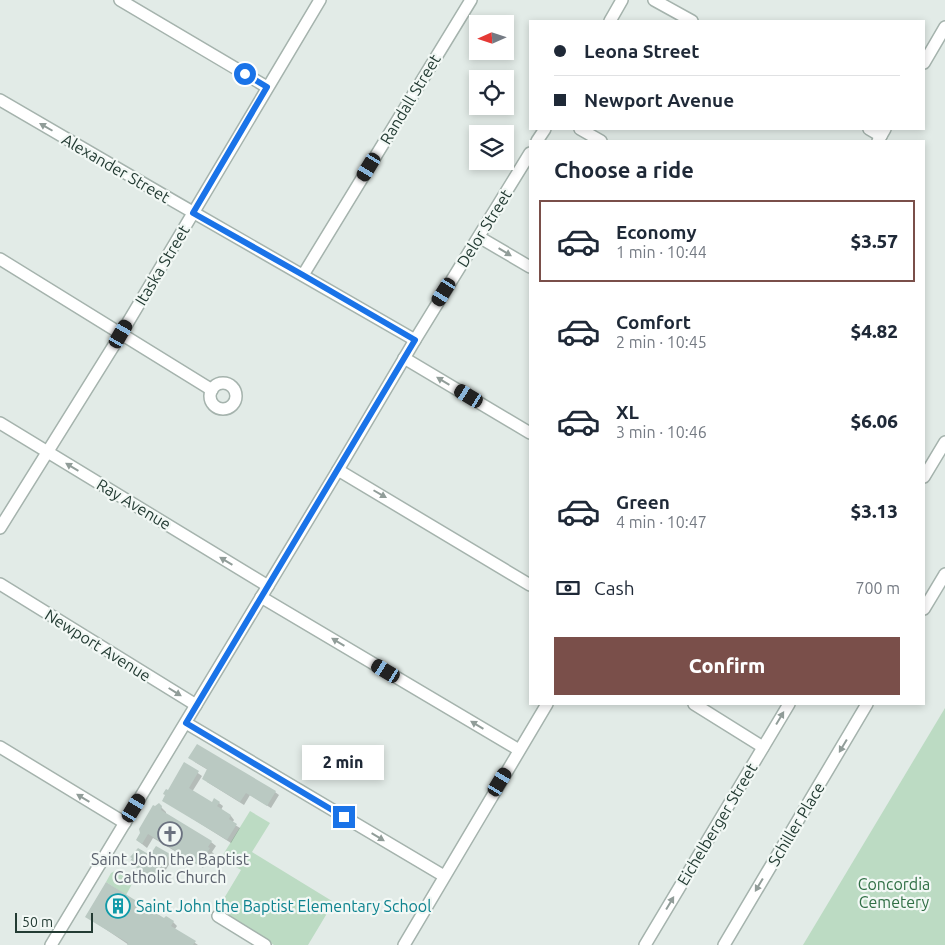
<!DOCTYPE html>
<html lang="en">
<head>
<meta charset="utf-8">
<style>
	:root { --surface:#fff; --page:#f6f6f7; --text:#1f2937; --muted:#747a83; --line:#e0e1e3; --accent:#7a4f4a }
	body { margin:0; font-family:Ubuntu,sans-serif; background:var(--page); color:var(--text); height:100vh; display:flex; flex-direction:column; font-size:19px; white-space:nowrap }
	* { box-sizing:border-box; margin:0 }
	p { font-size:16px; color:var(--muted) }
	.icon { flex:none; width:28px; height:28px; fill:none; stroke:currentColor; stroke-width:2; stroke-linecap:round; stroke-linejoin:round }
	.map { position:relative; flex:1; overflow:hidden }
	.side { position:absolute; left:529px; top:140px; width:396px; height:565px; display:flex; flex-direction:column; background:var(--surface); border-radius:0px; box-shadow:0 2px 8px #0003 }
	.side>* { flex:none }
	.top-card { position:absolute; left:529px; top:20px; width:396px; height:110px; border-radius:0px; box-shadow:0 2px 8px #0003; display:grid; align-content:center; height:110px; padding:0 25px; background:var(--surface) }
	.needle { width:32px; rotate:267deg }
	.controls { position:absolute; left:469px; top:15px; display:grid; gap:10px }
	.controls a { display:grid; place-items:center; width:45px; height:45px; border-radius:0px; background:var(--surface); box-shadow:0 2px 8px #0003; font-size:25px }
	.scale { position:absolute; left:15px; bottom:12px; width:78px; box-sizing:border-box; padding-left:5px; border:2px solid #233b33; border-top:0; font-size:14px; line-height:18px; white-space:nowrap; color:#233b33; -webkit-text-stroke:4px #f2f8f5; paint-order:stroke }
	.end { position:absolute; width:22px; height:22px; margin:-11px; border:6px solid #1a73e8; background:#fff; box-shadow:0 0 0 2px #fff }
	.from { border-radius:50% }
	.bubble { position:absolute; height:35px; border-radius:0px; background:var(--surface); box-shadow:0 2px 8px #0003; font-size:16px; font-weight:800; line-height:35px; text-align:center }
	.car { position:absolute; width:15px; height:30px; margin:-15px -8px; border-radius:6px; box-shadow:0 0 4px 1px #0007; background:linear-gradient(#222 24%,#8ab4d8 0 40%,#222 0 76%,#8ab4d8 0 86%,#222 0) }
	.top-card b { display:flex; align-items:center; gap:18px; height:48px; font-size:19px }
	.top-card b+b { border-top:1px solid var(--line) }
	.top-card i { width:12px; height:12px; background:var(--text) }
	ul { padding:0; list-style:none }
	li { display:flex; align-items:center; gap:15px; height:82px; margin:0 10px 8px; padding:0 15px; border:2px solid transparent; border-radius:0px }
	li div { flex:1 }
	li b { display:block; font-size:19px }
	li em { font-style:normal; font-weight:800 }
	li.on { border-color:var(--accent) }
	li>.icon { width:45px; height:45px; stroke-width:1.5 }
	h2 { padding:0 25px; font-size:22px; line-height:60px }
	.pay { display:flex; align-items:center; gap:12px; height:55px; padding:0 25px; font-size:19px }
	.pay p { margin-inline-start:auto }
	.primary-button { display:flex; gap:10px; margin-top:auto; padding:10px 25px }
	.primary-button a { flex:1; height:58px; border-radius:0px; background:var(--accent); color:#fff; font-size:20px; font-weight:800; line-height:58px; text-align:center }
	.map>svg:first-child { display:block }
</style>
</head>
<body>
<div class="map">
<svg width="945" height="945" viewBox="0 0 945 945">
	<rect width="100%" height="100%" fill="#e2ebe7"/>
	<!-- green -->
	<g fill="#bcdbc3">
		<path d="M945,708v237h-142z"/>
		<path d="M250,811l20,12 -18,29 80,49v4l-24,40h-34l-57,-35 24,-40 -20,-12z"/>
		<path d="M115,871l17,10v3l-6,11 -20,-13 5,-9z"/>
	</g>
	<!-- shadow -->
	<g fill="#0003">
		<path d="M193,761l82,31 4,3 -8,13 -21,-13 -6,10 -37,-23 1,-12z"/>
		<path d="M185,764l17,12 -10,16 20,12 3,-4 8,6 -2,4 10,6 3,4 -2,3 8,5 -9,15 -68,-43z"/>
		<path d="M161,807l5,5v2l45,28 5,4 -4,6 2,2 -5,9 -2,-2 -4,7 -50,-30 -6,10 -10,-8z"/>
		<path d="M169,855l4,3 -14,23 -28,-18 19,-6z"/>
		<path d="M86,916l79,4 8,2 4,4 -2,3 23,16h-69z"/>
	</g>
	<!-- building -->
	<g fill="#bac9c2">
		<path d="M197,744l79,47 -9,15 -21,-13 -6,9 -38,-23 5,-10 -19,-11z"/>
		<path d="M184,762l15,9 -10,17 23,14 2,-4 6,4 -3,4 14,9 -2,4 8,5 -10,16 -65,-39 3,-6 -2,-1 1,-2 2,-3 2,1z"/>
		<path d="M159,803l3,3 -1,4 51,31 -4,6 2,1 -6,11 -2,-2 -5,7 -49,-30 -6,10 -6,-4 4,-7 -1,-4 14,-24 2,1z"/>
		<path d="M156,846l14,8 -15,25 -26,-16 3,-5 -2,-1 1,-1 7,-8 12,7z"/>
		<path d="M106,882l58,36 2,-2 8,5 -3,5 25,15 -3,4h-66l1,-2 -43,-26z"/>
	</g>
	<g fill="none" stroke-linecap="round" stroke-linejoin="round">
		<!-- minor casing -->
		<g stroke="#a5b3ad" stroke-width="14">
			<g id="minor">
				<path d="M120,0l147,87"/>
				<path d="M654,0l38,21"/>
				<path d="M610,21l12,-21"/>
				<path d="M924,63l21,-36"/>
				<path d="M0,100c138,81 276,160 415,240"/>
				<path d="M580,129l21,12"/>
				<path d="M869,129l12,7"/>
				<path d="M537,141l8,-12"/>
				<path d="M878,141l7,-12"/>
				<path d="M479,237l51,30"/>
				<path d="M0,259l212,131"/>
				<path d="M303,275l168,-275"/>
				<path d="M404,358l126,75"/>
				<circle cx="223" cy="396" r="13"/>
				<path d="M0,423l268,163"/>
				<path d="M338,470l192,115"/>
				<path d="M924,477l21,-35"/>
				<path d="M0,528l121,-194 199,-334"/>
				<path d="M0,584l196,121"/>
				<path d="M261,597l258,153"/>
				<path d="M924,609l21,-35"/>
				<path d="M694,704l69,43"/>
				<path d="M186,723l258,153"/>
				<path d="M0,747l125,76"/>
				<path d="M218,916l47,29"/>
				<path d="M51,945l287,-475 77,-130 115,-187"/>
				<path d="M404,945l143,-241"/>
				<path d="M645,945l144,-241"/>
				<path d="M724,945l143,-241"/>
			</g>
		</g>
		<!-- minor -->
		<use href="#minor" stroke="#fff" stroke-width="11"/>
	</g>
	<!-- one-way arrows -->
	<defs><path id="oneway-solid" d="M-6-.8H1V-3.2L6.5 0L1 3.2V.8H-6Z" transform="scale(1.25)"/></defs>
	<g fill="#919d99">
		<use href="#oneway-solid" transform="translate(46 127) rotate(-150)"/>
		<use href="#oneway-solid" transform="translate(505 252) rotate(31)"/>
		<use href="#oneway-solid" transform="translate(443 381) rotate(-149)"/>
		<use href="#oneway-solid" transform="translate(72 467) rotate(-149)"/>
		<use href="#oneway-solid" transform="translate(380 494) rotate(30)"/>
		<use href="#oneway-solid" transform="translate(226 561) rotate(-149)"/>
		<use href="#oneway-solid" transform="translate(338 642) rotate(-149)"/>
		<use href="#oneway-solid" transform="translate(175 692) rotate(32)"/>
		<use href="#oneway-solid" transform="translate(780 718) rotate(-59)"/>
		<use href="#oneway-solid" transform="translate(477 725) rotate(-149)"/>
		<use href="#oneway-solid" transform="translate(843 746) rotate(121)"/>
		<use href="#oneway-solid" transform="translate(83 798) rotate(-149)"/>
		<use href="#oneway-solid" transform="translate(378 837) rotate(31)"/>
		<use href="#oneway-solid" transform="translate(759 885) rotate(121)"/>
		<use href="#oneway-solid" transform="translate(670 903) rotate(-59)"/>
	</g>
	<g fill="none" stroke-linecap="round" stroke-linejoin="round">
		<!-- route -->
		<path stroke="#1a73e8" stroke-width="6" d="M245,74l22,13 -74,126 110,62 112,65 -229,383 158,94"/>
	</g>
	<!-- icons -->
	<defs>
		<g id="church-ring" transform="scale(1.25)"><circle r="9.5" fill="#f2f8f5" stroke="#6b7280" stroke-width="1.5"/><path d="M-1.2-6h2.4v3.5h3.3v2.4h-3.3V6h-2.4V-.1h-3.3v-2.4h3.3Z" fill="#6b7280"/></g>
		<g id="building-ring" transform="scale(1.25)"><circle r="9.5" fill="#f2f8f5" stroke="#0f9aa8" stroke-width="1.5"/><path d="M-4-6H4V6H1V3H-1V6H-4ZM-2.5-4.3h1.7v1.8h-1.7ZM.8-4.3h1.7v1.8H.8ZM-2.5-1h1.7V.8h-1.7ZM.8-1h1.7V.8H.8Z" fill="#0f9aa8"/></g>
	</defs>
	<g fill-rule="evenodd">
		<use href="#church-ring" x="170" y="834"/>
		<use href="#building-ring" x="118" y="906"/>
	</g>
	<g text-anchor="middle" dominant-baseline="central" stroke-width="4.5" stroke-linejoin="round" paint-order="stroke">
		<!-- street labels -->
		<g font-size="16" fill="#233b33" stroke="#f2f8f5">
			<text transform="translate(410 99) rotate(-59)">Randall Street</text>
			<text transform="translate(116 168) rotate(30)">Alexander Street</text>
			<text transform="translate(484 228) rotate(-58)">Delor Street</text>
			<text transform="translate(162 265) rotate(-59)">Itaska Street</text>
			<text transform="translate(134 504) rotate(31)">Ray Avenue</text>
			<text transform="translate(98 645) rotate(32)">Newport Avenue</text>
			<text transform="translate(717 824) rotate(-59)">Eichelberger Street</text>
			<text transform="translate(796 824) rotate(-59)">Schiller Place</text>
		</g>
		<!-- worship labels -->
		<g font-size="16" fill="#5b616d" stroke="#f2f8f5">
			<text x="170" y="859">Saint John the Baptist<tspan x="170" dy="18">Catholic Church</tspan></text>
		</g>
		<!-- park labels -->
		<g font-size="16" fill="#306f45" stroke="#f2f8f5">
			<text x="894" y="884">Concordia<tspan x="894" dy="18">Cemetery</tspan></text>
		</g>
		<!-- culture labels -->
		<g font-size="16" fill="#0d838f" stroke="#f2f8f5" text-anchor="start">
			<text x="136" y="906">Saint John the Baptist Elementary School</text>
		</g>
	</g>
</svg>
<div class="controls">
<a><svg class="needle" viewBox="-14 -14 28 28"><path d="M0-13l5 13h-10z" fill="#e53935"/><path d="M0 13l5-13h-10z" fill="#747a83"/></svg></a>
<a><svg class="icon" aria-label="locate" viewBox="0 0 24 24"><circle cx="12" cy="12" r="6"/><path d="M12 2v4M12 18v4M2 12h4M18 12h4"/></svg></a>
<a><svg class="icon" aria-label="layers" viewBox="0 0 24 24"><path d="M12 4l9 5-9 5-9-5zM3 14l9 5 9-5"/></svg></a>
</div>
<div class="scale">50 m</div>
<i class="end from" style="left:245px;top:74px"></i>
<i class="end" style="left:344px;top:817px"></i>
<div class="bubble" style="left:302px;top:745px;width:82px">2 min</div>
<i class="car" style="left:369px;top:167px;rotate:211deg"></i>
<i class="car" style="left:444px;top:292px;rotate:212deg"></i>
<i class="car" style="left:121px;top:334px;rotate:30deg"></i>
<i class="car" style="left:469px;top:396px;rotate:301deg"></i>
<i class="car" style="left:386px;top:671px;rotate:301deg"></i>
<i class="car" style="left:500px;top:782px;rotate:31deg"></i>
<i class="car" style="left:134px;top:808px;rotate:31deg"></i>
<div class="top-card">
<b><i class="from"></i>Leona Street</b>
<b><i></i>Newport Avenue</b>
</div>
<section class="side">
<h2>Choose a ride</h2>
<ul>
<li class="on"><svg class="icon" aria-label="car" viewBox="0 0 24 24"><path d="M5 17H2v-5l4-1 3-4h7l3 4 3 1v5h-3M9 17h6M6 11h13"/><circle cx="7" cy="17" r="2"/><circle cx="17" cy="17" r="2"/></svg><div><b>Economy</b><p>1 min · 10:44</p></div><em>$3.57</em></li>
<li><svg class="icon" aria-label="car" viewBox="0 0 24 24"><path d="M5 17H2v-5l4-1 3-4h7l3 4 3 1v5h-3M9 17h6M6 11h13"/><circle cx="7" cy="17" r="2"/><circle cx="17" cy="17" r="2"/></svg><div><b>Comfort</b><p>2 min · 10:45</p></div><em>$4.82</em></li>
<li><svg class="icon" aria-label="car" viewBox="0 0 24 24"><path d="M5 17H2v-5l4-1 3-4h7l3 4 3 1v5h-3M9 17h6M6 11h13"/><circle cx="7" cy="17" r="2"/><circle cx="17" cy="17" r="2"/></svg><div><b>XL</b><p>3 min · 10:46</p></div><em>$6.06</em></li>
<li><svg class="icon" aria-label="car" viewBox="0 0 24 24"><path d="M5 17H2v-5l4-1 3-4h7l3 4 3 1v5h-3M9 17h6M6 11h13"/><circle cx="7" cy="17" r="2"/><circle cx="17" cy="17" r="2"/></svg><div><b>Green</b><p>4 min · 10:47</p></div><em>$3.13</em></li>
</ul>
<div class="pay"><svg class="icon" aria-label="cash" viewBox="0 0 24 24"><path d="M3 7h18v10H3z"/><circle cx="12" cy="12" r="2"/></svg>Cash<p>700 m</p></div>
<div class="primary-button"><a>Confirm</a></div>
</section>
</div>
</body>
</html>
